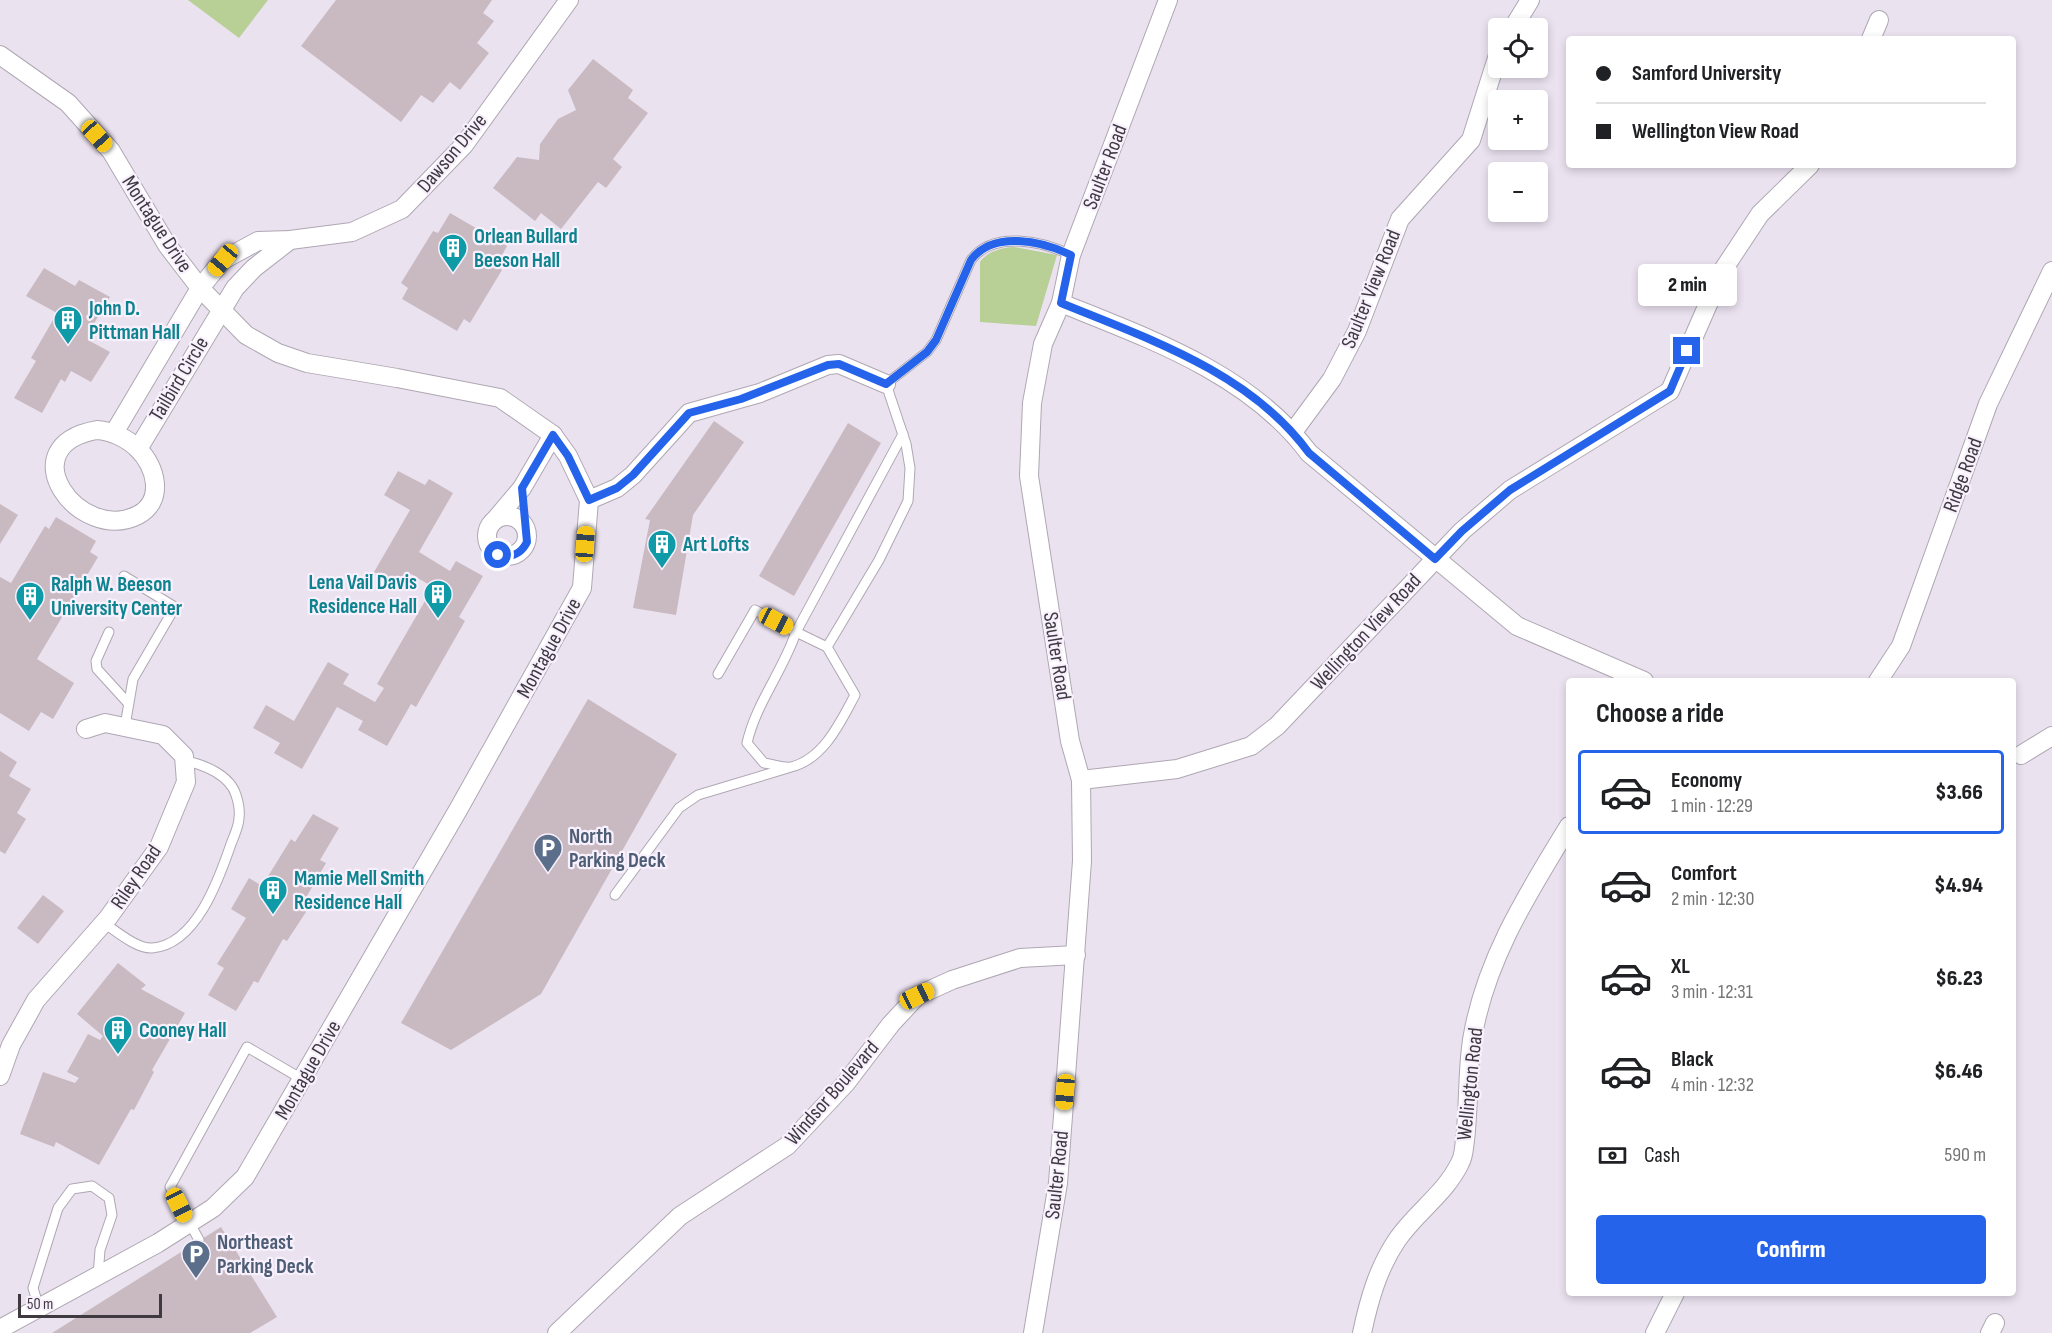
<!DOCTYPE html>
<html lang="en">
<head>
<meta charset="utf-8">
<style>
	:root { --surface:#fff; --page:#f6f6f6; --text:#202124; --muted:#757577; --line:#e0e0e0; --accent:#2563eb }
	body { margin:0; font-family:"Sofia Sans Condensed",sans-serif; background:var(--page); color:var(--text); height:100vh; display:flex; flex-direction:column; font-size:22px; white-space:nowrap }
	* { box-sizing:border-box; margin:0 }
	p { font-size:20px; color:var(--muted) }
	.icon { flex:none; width:33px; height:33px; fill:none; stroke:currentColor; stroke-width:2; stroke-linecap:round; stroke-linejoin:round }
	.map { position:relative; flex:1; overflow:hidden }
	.details { position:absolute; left:1566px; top:678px; width:450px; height:618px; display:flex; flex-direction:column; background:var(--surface); border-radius:6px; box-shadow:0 3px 9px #0003 }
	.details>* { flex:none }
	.top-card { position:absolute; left:1566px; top:36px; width:450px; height:132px; border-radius:6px; box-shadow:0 3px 9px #0003; display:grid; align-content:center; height:132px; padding:0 30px; background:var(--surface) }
	.tools { position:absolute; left:1488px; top:18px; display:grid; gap:12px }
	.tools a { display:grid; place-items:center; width:60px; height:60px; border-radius:6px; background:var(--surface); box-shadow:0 3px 9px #0003; font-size:30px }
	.scale { position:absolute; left:18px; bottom:15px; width:144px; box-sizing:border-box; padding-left:6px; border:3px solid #3e3a40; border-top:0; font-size:16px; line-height:21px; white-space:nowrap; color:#3e3a40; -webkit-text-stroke:4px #f8f0fd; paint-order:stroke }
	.end { position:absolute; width:27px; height:27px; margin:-14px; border:8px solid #2563eb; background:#fff; box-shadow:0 0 0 3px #fff }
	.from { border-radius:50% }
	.bubble { position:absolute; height:42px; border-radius:6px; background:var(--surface); box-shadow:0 3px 9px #0003; font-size:20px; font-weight:800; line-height:42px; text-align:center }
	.car { position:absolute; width:18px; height:36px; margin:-18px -9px; border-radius:8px; box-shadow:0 0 4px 2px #0007; background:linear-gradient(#f5c518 24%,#345 0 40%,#f5c518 0 76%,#345 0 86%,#f5c518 0) }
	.top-card b { display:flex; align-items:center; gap:21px; height:57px; font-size:22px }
	.top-card b+b { border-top:2px solid var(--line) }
	.top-card i { width:15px; height:15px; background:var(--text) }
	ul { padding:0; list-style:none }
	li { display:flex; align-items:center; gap:18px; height:84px; margin:0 12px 9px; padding:0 18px; border:3px solid transparent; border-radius:6px }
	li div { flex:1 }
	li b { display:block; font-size:22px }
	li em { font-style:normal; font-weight:800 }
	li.active { border-color:var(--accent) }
	li>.icon { width:54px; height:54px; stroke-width:1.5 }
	h2 { padding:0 30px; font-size:27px; line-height:72px }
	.pay { display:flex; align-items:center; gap:15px; height:66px; padding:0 30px; font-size:22px }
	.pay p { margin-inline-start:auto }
	.button { display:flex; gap:12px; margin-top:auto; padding:12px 30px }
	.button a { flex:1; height:69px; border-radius:6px; background:var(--accent); color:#fff; font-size:24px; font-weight:800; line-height:69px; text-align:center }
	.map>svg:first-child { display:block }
</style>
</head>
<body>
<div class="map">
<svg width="2052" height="1333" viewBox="0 0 2052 1333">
	<rect width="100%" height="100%" fill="#ebe2f0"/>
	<!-- green -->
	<g fill="#b8cf95">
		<path d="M188,0h80l-29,38z"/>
		<path d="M1014,247l43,8 -21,71 -56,-4v-60c8,-11 21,-14 34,-15z"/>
	</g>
	<!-- building -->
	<g fill="#c9bac2">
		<path d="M336,0h156l-9,13 11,8 -17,22 12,10 -29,37 -10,-8 -17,21 -12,-8 -20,27 -100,-76z"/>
		<path d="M593,59l40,31 -5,8 20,15 -35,46 9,8 -16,21 -8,-6 -37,47 -20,-16 -6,8 -42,-33 24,-31 22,3 1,-16 18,-25 18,-9 -8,-20z"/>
		<path d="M450,213l57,33 -11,20 6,4 -32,53 -6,-4 -7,12 -55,-32 6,-11 -7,-5 32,-52 5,2z"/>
		<path d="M44,268l31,18 4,-6 31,17 -20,33 3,2 -5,8 22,12 -19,30 -20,-11 -6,11 -4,-3 -19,34 -28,-15 22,-37 -5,-3 26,-45 -31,-17z"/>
		<path d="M714,421l30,21 -51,73 -17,100 -43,-7 17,-88 -5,-1z"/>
		<path d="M848,423l33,20 -87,153 -35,-20z"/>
		<path d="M398,471l27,14 4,-6 24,14 -34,59 31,19 6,-10 27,15 -24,41 6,4 -49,86 -5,-3 -24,42 -29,-16 5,-9 -26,-14 -35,62 -28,-16 6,-10 -27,-15 13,-23 28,16 34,-59 21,12 -6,10 32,18 9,-14 -7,-4 48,-83 5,3 8,-14 -27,-16 -8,14 -29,-16 36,-62 -26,-15z"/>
		<path d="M0,504l18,11 -18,29z"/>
		<path d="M56,517l40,24 -6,11 8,5 -61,102 37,24 -21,36 -12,-7 -12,19 -29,-18v-136l11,6 34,-57 4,3z"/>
		<path d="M588,699l89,55 -136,240 -90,56 -50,-27z"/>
		<path d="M0,751l17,11 -8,14 22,13 -14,24 9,6 -21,35 -5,-3z"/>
		<path d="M313,814l26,14 -19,32 6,3 -26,45 6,4 -19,29 -4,-2 -25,44 -4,-2 -18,30 -28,-16 16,-27 -7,-4 29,-46 -15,-9 18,-31 13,8 29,-47 4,3z"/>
		<path d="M43,895l21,16 -26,33 -21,-16z"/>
		<path d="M118,963l28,22 -5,4 44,24 -33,57 2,2 -20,38 -3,-1 -32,56 -43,-23 -2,5 -34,-13 23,-62 32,11 4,-5 -12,-6 21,-38 12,6 3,-4 -26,-22z"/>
		<path d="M221,1227l56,90 -27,16h-198z"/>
	</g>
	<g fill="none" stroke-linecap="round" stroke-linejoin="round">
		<!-- lane casing -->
		<g stroke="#afa7b3" stroke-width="11">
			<g id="lane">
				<path d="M124,576l51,31 -42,72 -8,47"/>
				<path d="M109,632l-13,29 1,8 31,34"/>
				<path d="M827,647l-31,-15c-13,39 -40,71 -49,111l17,20c8,1 20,5 27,4 33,-8 50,-46 64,-72l-28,-48 52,-87 29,-59 2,-33 -4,-24 -20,-60 41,-32 9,-12 35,-80c22,-30 71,-19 100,-5"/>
				<path d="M718,674l37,-64 41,22 107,-198"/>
				<path d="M615,895l64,-87 19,-13 90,-27"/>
				<path d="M104,923c12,8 33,26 48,25 44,-3 67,-69 79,-104 3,-8 8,-18 8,-26 1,-7 -1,-17 -3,-23 -6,-20 -33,-31 -51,-34"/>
				<path d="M199,1240l-29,-53 77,-140 55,32"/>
				<path d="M39,1308l-6,-20 25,-80 14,-19 20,-3 17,12 3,17 -12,35 -2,26"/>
			</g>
		</g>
		<!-- street casing -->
		<g stroke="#afa7b3" stroke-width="20">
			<g id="street">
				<path d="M1513,28l17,-28"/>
				<path d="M1871,39l8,-19"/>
				<path d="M0,55l68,48 43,48 56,94 33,43 46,47 32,18 29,10 90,15 103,20 53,37 15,21 21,44 -7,88 -124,222 -213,367 -32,31 -55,35 -158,86"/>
				<path d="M1061,303c89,36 189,71 248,150l208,173 127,55"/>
				<path d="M97,430c14,1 30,8 41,19 18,17 27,52 0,66 -58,30 -131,-69 -41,-85z"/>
				<path d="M1293,432l39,-53 25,-48 43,-112 71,-79 27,-85"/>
				<path d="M114,433l86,-145 23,-28 35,-19 32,-1 62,-8 50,-23 62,-64 105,-145"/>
				<path d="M138,449l97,-161 19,-20 36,-28"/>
				<path d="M589,500l28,-12 16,-13 56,-62 71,-20 68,-28 11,-1 47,20"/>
				<circle cx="507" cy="536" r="20"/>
				<path d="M495,520l27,-32 31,-53"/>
				<path d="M1878,681l23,-35 87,-242 64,-133"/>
				<path d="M2021,755l31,-19"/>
				<path d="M1081,780l96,-11 74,-23 26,-20 185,-195 48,-41 160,-99 53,-121 37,-56 50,-49"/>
				<path d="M0,1076l11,-31 25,-45 72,-82 51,-71 27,-65 -2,-26 -21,-21 -58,-12 -19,6"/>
				<path d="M557,1333l123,-117 107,-70 59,-63 45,-59 26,-28 35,-16 68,-22 56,-3"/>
				<path d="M1033,1333l25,-150 24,-322 -1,-81 -11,-39 -41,-265 3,-73 11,-59 18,-41 10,-48 97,-255"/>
				<path d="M1362,1333c7,-33 16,-65 35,-93 19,-28 48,-46 63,-77 4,-7 4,-16 5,-23 4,-33 2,-67 7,-100 13,-80 56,-147 97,-214"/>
				<path d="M1655,1333l20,-40"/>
				<path d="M1990,1333l5,-10"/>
			</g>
		</g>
		<!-- lane -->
		<use href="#lane" stroke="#fff" stroke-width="9"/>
		<!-- street -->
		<use href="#street" stroke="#fff" stroke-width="18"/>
	</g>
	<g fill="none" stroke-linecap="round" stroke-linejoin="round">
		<!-- route -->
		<path stroke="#2563eb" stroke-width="8" d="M498,555c14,3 23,-1 29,-13l-5,-54 31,-53 15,21 21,44 28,-12 16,-13 56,-62 52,-14 87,-34 11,-1 47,20 41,-32 9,-12 35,-80c22,-30 71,-19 100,-5l-10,48c88,36 190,70 248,150l126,106 27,-28 48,-41 160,-99 17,-40"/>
	</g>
	<!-- icons -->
	<defs>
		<g id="building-pin" transform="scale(1.5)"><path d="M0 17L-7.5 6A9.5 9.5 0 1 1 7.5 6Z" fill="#0f9aa8" stroke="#f8f0fd"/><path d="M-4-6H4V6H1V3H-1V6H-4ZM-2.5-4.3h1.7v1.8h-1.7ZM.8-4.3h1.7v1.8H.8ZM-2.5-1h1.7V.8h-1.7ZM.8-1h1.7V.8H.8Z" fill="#fff"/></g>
		<g id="parking-pin" transform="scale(1.5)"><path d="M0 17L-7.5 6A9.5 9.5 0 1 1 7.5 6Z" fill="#5c6f8a" stroke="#f8f0fd"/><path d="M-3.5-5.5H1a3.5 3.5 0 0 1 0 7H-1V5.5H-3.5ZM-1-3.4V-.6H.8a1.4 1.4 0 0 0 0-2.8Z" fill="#fff"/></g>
	</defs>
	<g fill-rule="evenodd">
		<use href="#building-pin" x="453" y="248"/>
		<use href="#building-pin" x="68" y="320"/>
		<use href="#building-pin" x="662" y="544"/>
		<use href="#building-pin" x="438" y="594"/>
		<use href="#building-pin" x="30" y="596"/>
		<use href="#parking-pin" x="548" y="848"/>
		<use href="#building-pin" x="273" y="890"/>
		<use href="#building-pin" x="118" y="1030"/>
		<use href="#parking-pin" x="196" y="1254"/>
	</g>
	<g text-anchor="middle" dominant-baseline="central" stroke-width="4.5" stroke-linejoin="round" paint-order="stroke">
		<!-- street labels -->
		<g font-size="21" fill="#3e3a40" stroke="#f8f0fd">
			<text transform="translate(452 153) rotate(-50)">Dawson Drive</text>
			<text transform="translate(1105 167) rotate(-69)">Saulter Road</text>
			<text transform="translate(157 224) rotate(57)">Montague Drive</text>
			<text transform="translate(1371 289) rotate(-68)">Saulter View Road</text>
			<text transform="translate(179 379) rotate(-59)">Tailbird Circle</text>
			<text transform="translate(1963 475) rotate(-70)">Ridge Road</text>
			<text transform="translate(1366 632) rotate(-47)">Wellington View Road</text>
			<text transform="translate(549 648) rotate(-61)">Montague Drive</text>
			<text transform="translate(1057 656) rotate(81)">Saulter Road</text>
			<text transform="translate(136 877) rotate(-56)">Riley Road</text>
			<text transform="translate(308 1070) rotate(-60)">Montague Drive</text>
			<text transform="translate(1470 1084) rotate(-84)">Wellington Road</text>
			<text transform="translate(832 1093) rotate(-49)">Windsor Boulevard</text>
			<text transform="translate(1057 1175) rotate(-84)">Saulter Road</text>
		</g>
		<!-- culture labels -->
		<g font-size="21" font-weight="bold" fill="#0d838f" stroke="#f8f0fd" text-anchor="start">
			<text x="474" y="236">Orlean Bullard<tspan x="474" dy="24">Beeson Hall</tspan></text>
			<text x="89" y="308">John D.<tspan x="89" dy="24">Pittman Hall</tspan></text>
			<text x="683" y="544">Art Lofts</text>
			<text x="417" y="582" text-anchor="end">Lena Vail Davis<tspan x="417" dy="24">Residence Hall</tspan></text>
			<text x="51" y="584">Ralph W. Beeson<tspan x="51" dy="24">University Center</tspan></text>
			<text x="294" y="878">Mamie Mell Smith<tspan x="294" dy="24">Residence Hall</tspan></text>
			<text x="139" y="1030">Cooney Hall</text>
		</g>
		<!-- service labels -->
		<g font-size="21" font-weight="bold" fill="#4e5e75" stroke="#f8f0fd" text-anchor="start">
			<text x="569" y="836">North<tspan x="569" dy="24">Parking Deck</tspan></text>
			<text x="217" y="1242">Northeast<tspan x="217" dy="24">Parking Deck</tspan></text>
		</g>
	</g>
</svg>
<div class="tools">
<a><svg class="icon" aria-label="locate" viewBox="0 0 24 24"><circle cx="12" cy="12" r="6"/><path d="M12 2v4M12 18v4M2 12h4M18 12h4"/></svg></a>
<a>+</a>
<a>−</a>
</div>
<div class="scale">50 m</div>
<i class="end from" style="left:498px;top:555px"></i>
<i class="end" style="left:1687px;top:351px"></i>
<div class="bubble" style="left:1638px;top:264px;width:99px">2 min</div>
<i class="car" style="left:97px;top:136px;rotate:138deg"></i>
<i class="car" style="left:223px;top:260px;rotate:220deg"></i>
<i class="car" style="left:585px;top:544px;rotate:4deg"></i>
<i class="car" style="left:776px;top:621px;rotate:118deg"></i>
<i class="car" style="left:917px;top:996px;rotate:65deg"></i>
<i class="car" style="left:1065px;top:1092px;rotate:185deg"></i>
<i class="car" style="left:179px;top:1205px;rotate:153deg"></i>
<div class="top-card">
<b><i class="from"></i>Samford University</b>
<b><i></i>Wellington View Road</b>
</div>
<section class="details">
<h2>Choose a ride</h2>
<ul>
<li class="active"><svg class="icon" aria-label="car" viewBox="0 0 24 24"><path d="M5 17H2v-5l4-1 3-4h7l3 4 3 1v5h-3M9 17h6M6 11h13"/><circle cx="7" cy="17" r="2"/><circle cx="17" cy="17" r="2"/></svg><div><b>Economy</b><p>1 min · 12:29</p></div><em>$3.66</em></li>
<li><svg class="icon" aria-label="car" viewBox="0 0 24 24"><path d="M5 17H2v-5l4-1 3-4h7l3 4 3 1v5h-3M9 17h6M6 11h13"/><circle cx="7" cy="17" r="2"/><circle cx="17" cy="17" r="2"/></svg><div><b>Comfort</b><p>2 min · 12:30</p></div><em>$4.94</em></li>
<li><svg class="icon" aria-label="car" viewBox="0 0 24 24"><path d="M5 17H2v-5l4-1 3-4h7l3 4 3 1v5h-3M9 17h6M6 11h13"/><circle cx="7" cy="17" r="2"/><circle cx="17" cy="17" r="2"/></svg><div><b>XL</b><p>3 min · 12:31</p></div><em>$6.23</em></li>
<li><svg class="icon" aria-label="car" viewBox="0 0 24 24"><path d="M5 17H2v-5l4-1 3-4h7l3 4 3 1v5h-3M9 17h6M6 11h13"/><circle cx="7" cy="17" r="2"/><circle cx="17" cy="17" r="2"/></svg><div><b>Black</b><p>4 min · 12:32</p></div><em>$6.46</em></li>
</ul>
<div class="pay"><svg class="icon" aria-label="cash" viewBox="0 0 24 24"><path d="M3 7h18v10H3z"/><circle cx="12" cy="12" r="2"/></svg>Cash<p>590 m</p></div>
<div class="button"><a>Confirm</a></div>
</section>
</div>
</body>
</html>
